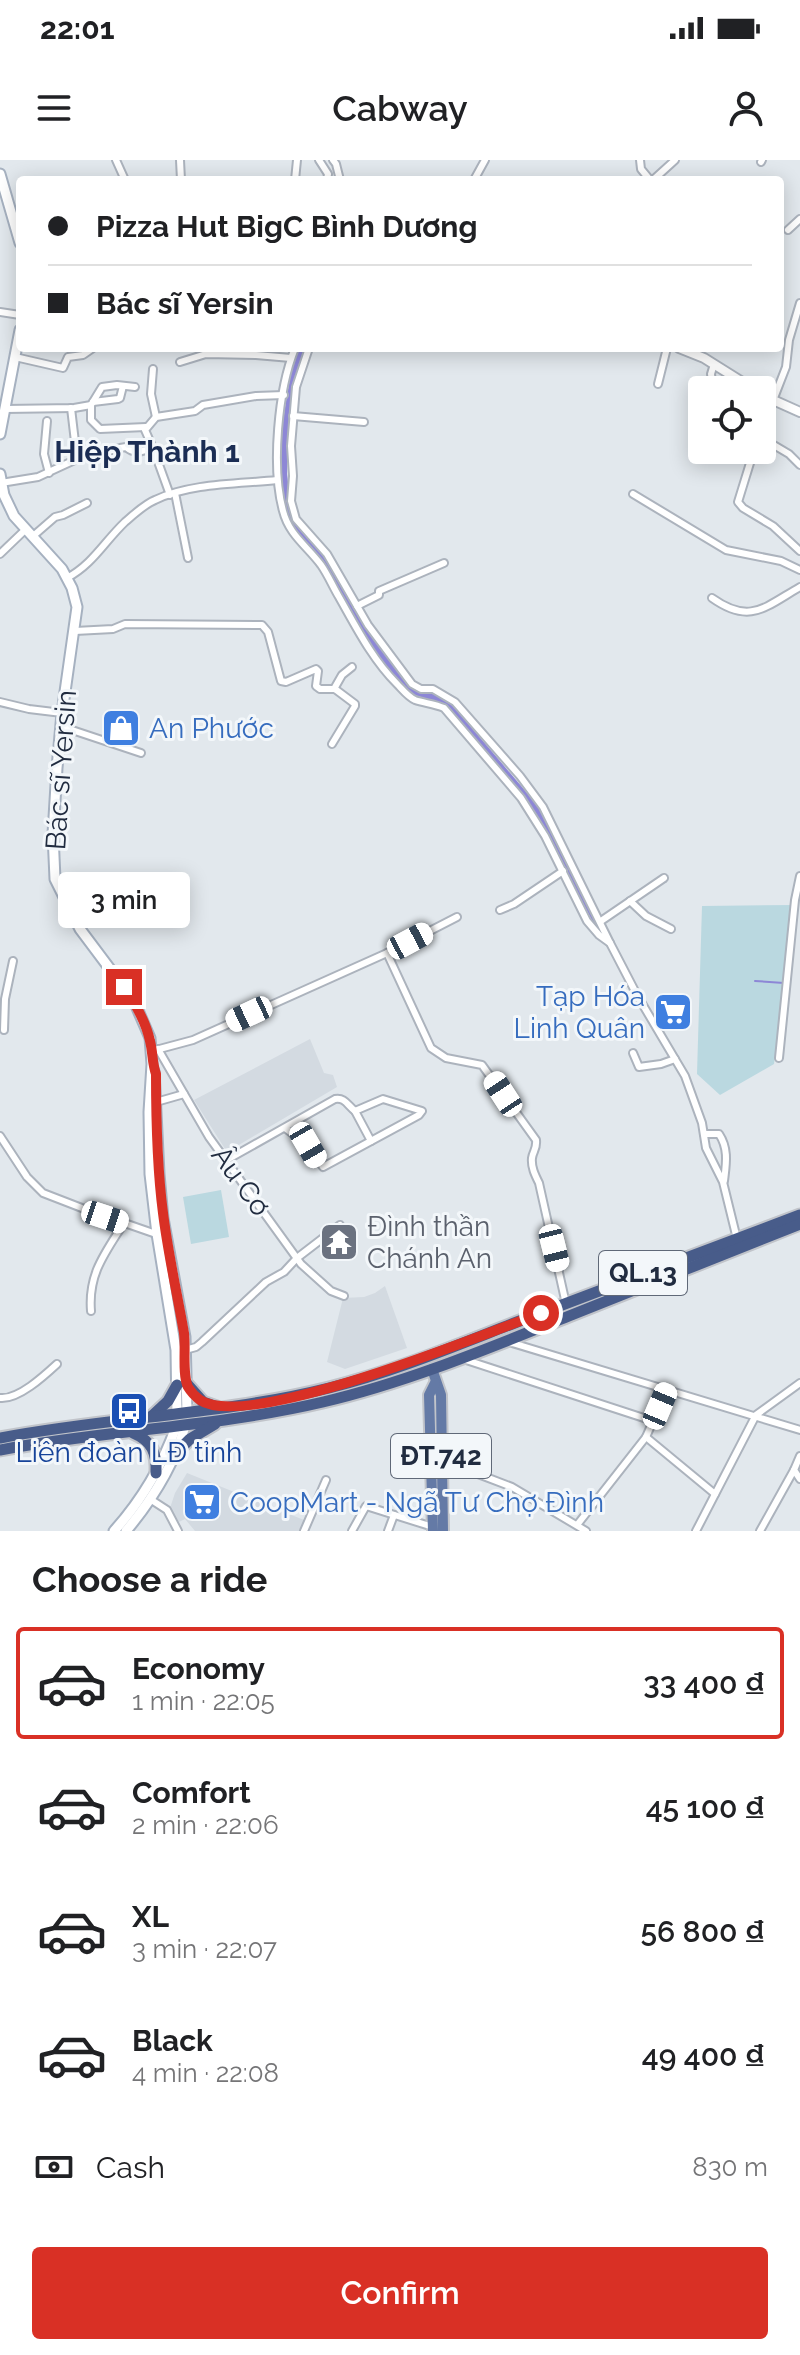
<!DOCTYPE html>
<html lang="en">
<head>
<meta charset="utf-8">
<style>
	:root { --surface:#fff; --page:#f2f2f2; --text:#202124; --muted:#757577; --line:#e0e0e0; --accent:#d93025 }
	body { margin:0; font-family:Raleway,sans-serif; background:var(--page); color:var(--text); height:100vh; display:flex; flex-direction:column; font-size:30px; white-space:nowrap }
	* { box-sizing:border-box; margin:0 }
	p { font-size:26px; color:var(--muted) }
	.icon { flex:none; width:44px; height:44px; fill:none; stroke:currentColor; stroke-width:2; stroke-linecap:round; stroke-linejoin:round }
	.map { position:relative; height:1371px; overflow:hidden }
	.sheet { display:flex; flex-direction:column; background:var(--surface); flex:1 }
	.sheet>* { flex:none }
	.guide { position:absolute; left:16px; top:16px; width:768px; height:176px; border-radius:8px; box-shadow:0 4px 20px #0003; display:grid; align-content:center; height:176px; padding:0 32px; background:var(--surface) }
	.controls { position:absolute; left:688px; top:216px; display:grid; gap:16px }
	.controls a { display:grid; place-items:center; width:88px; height:88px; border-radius:8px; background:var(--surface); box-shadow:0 4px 20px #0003; font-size:40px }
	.end { position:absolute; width:36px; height:36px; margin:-18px; border:10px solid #d93025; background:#fff; box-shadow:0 0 0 4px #fff }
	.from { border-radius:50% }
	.bubble { position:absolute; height:56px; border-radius:8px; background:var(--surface); box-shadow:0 4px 20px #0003; font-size:26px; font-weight:600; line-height:56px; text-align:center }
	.car { position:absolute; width:24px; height:48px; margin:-24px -12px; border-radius:10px; box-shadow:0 0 6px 2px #0007; background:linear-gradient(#fff 24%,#345 0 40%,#fff 0 76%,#345 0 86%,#fff 0) }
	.guide b { display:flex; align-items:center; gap:28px; height:76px; font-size:30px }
	.guide b+b { border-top:2px solid var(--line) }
	.guide i { width:20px; height:20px; background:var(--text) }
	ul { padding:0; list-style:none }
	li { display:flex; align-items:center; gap:24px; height:112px; margin:0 16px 12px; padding:0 16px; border:4px solid transparent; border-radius:8px }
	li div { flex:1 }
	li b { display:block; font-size:30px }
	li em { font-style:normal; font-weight:600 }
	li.on { border-color:var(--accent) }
	li>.icon { width:72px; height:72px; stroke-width:1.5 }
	h2 { padding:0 32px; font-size:36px; line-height:96px }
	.pay { display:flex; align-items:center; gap:20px; height:88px; padding:0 32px; font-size:30px }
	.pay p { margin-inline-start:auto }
	.action { display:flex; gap:16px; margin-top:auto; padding:16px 32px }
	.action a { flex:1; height:92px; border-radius:8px; background:var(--accent); color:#fff; font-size:32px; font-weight:600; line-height:92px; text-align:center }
	.status { display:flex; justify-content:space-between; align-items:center; height:56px; padding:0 40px; background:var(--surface); direction:ltr }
	.status svg { height:22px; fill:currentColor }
	header { display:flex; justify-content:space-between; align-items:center; height:104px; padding:0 32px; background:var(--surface); font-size:36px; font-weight:600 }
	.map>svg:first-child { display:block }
</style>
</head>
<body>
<div class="status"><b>22:01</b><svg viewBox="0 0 49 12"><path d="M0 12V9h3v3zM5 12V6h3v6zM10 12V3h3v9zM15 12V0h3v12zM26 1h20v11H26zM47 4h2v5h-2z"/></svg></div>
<header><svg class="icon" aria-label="menu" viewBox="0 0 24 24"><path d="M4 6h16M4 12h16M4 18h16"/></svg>Cabway<svg class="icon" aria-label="person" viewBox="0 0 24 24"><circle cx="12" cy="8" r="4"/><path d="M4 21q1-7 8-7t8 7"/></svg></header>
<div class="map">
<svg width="800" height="1371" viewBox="0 0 800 1371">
	<rect width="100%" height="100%" fill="#e2e8ed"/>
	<!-- built -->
	<g fill="#d3dae1">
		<path d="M310,879l14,34 9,2 4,12 -110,65 -33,-52z"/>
		<path d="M385,1126l22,62 -62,21 -18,-7 16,-64 21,-1 11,-4z"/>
		<path d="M187,1313l117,47 -5,11h-104l-10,-12 -6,3 -9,-14 5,-15z"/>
	</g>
	<!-- green -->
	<g fill="#bad8e0">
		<path d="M796,745l-22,159 -54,31 -23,-21 5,-168z"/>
		<path d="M221,1030l8,47 -38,7 -8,-47z"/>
	</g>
	<!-- water -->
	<path fill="#8d87d6" d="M299,188h6l-14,55 -3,35 -1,36 5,40 4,9 34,41 32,57 40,57 11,11 18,3 18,9 84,99 12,17 53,105 -4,2 -65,-121 -84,-98c-10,-6 -24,-6 -34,-12 -31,-20 -57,-79 -76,-111 -12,-21 -37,-41 -45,-58 -21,-44 -4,-125 5,-171z"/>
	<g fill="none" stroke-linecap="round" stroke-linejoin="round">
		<!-- stream -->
		<path stroke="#8d87d6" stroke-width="2" d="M755,821l29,2"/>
		<!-- minor casing -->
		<g stroke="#acb3bd" stroke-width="10">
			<g id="minor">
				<path d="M116,0l9,20"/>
				<path d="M180,0l1,20"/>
				<path d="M319,0l9,14 -1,6"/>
				<path d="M333,0l3,4 4,16"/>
				<path d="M640,0l1,9 9,11"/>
				<path d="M761,2l1,-2"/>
				<path d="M295,20l2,-20"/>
				<path d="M474,20l11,-20"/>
				<path d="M653,20l22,-20"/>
				<path d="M788,70l12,-11"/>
				<path d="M0,152l20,3"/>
				<path d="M295,188c-17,42 -24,119 -12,163 6,24 24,35 38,54 7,10 12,22 18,32 17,30 33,62 58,87 5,5 11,13 18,16 9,3 20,4 29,8l77,90 24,38 42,85 12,14 11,8 27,52 48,81 17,47 4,25 17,34 14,57"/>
				<path d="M309,188l-13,39 -5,59 2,30 -2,25 5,18 31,35 41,71 44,59 9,5h12l22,13 65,74 23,31 67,136"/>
				<path d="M15,197l48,11 5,-11 15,-2 10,-7"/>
				<path d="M180,202l26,-8 50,1 35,3"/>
				<path d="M153,209l-2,25 5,23"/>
				<path d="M658,224l9,-36"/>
				<path d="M713,230l-2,-16 3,-10"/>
				<path d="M93,242l25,-3 2,-1 3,-12"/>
				<path d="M91,245v15l9,9 46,-2"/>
				<path d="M71,248l6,51"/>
				<path d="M5,249l69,-1 17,-3 11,-18 15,-2 18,2"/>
				<path d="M293,256l71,6"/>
				<path d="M47,261l-3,33 5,19"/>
				<path d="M762,269l24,-62 3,-27 11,-37"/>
				<path d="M762,278l27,16 11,11"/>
				<path d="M153,288l-8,-18 11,-13 39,-6 8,-6 53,-9 28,-1"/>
				<path d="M754,290l-16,52 5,6 30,18 27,25"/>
				<path d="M1,323l37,-6 39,-18 43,-11 6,-1c9,8 16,4 27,1l17,47"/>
				<path d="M175,333l13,65"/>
				<path d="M633,334l93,56 55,11 19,9"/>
				<path d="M32,377l23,-20 8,-2 24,-12"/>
				<path d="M0,394l25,-24"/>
				<path d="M67,418c26,-14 37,-36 58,-56 8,-7 20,-18 30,-22 35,-17 84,-16 122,-20"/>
				<path d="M712,438c38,27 53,9 88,-11"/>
				<path d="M357,446l22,-11v-4l65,-28"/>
				<path d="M75,471l38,-2 12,-5 137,1 6,7 13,49 5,1 30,-13 2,2 -2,15 4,3h15l20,15v2l-23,38"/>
				<path d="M334,529l8,-14 10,-8"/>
				<path d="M0,542l29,7 33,4"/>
				<path d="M60,566l81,27"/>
				<path d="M630,741l16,15 25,13"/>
				<path d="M500,750l14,-6 49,-33"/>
				<path d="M601,761l63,-43"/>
				<path d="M387,793l44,95 15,10 36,7 54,75c1,9 -3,11 -4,18 -1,9 3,17 7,25l27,121"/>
				<path d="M4,870l1,-31 8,-38"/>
				<path d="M158,889l51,88 92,127 30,27 13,5"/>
				<path d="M152,891l41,-11 194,-87 70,-36"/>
				<path d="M633,893l6,14 22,-3 14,-5"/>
				<path d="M779,898l16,-158 5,-24"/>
				<path d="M156,942l28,-8"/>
				<path d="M355,951l16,30"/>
				<path d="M704,974h15c10,15 7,30 5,47"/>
				<path d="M0,976l27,41 16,16 44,17 69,24"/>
				<path d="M225,1001l110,-62c10,-2 13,7 20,12l28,-12 39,12 -3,4 -96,52 -15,-22 -23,-17"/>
				<path d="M91,1151c-3,-37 14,-58 33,-88"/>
				<path d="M509,1182l291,88"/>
				<path d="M185,1190l11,-3 6,-5 64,-60 18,-10 13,-14 43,-33"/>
				<path d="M463,1199l190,62"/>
				<path d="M0,1238c18,2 44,-22 57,-34"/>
				<path d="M646,1277l69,57"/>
				<path d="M800,1296l-6,14 6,9"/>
				<path d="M441,1305l37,9 34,13 74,44"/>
				<path d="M150,1339l17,11 11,21"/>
				<path d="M577,1365l69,-88 20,-46"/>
				<path d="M304,1371l22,-51"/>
				<path d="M352,1371l14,-25 67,21"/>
				<path d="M388,1371l6,-16"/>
				<path d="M696,1371l60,-116 44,-32"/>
				<path d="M760,1371l34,-61"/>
			</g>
		</g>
		<!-- tertiary casing -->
		<g stroke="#acb3bd" stroke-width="12">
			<g id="tertiary">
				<path d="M679,188l25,10 51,32"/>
				<path d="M762,235l38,17"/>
			</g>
		</g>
		<!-- secondary casing -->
		<g stroke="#a6b1c0" stroke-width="13">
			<g id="secondary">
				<path d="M0,14l20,69"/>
				<path d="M0,274l20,-104"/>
				<path d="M0,314l4,21 10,21 48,53 10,19 5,19 -15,106 -5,55 -4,66 2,45 25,50 54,72 16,37 2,26 -3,48 1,62 7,60 19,116 1,64"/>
				<path d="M154,911l5,103 4,44 22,119 2,76"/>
				<path d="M114,1371c28,-31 48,-65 62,-104"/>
				<path d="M126,1371c26,-31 48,-66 59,-105"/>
			</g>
		</g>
		<!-- primary casing -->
		<g stroke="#c1c4ca" stroke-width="14">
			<g id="primary">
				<path d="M432,1209l9,26 2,136"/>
				<path d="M433,1371l-4,-136 6,-12"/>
			</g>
		</g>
		<!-- trunk casing -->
		<g stroke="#c1c4ca" stroke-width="15">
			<g id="trunk">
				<path d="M187,1224l16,18 14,5"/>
				<path d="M153,1255l15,-14 9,-16"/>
				<path d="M133,1273c19,8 24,20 23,40"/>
				<path d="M0,1278c109,-21 221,-23 329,-50 64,-16 126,-42 188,-66 94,-36 189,-71 283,-107"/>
				<path d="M0,1290c107,-20 217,-23 323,-48 85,-20 166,-54 246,-86 77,-31 154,-61 231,-92"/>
				<path d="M174,1295l16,-16 25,-15"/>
			</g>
		</g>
		<!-- minor -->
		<use href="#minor" stroke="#fff" stroke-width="6"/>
		<!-- tertiary -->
		<use href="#tertiary" stroke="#fff" stroke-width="8"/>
		<!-- secondary -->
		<use href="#secondary" stroke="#fff" stroke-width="9"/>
		<!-- primary -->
		<use href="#primary" stroke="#647aa6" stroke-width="10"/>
		<!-- trunk -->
		<use href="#trunk" stroke="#485c8a" stroke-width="11"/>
	</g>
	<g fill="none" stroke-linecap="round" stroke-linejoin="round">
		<!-- route -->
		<path stroke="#d93025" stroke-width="10" d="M124,827c11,16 22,35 26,54 3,12 2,22 6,33 0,47 1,93 7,139 5,40 14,80 21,120 2,15 -2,41 4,54 3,5 8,10 12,13 47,32 285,-66 341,-87"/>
	</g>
	<!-- icons -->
	<defs>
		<g id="shop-square" transform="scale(2)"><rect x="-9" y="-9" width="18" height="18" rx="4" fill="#3f7fe0" stroke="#f3f7fa"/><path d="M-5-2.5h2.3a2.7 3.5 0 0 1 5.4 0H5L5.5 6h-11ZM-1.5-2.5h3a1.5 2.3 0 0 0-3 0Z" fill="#fff"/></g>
		<g id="supermarket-square" transform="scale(2)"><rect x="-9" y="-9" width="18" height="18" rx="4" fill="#3f7fe0" stroke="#f3f7fa"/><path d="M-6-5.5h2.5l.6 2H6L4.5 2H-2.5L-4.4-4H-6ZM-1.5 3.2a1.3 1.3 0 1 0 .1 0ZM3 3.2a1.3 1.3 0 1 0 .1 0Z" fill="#fff"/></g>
		<g id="temple-square" transform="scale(2)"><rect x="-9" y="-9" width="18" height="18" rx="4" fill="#6b7280" stroke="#f3f7fa"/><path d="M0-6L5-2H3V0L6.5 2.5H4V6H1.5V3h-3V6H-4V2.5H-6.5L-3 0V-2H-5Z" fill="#fff"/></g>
		<g id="bus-square" transform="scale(2)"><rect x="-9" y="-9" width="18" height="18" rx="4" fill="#1a4fb4" stroke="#f3f7fa"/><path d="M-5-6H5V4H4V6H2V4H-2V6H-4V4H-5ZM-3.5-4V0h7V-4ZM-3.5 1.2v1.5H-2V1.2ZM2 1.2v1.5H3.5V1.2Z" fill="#fff"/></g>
	</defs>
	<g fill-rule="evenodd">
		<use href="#shop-square" x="121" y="568"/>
		<use href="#supermarket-square" x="673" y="852"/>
		<use href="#temple-square" x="339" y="1082"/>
		<use href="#bus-square" x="129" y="1251"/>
		<use href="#supermarket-square" x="202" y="1342"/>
	</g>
	<g text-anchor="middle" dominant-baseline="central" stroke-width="6" stroke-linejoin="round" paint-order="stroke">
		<!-- shield labels -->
		<g fill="#f3f7fa" stroke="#606978" stroke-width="2">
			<rect x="599" y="1091" width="88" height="44" rx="6"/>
			<rect x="391" y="1274" width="100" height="44" rx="6"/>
		</g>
		<g font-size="26" font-weight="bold" fill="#212c40">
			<text x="643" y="1113">QL.13</text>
			<text x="441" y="1296">ĐT.742</text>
		</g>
		<!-- shop labels -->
		<g font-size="28" fill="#366cbe" stroke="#f3f7fa" text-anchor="start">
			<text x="149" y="568">An Phước</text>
			<text x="645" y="836" text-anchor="end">Tạp Hóa<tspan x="645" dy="32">Linh Quân</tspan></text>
			<text x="230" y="1342">CoopMart - Ngã Tư Chợ Đình</text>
		</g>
		<!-- street labels -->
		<g font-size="28" fill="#212c40" stroke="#f3f7fa">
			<text transform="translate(61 610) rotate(-86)">Bác sĩ Yersin</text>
			<text transform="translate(241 1021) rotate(54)">Âu Cơ</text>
		</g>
		<!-- worship labels -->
		<g font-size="28" fill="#5b616d" stroke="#f3f7fa" text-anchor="start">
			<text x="367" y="1066">Đình thần<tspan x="367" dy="32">Chánh An</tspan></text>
		</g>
		<!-- transit labels -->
		<g font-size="28" fill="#164399" stroke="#f3f7fa">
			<text x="129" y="1292">Liên đoàn LĐ tỉnh</text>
		</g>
		<!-- neighbourhood labels -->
		<g font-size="30" font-weight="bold" fill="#1b2d54" stroke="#f3f7fa">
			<text x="147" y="291">Hiệp Thành 1</text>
		</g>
	</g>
</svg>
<div class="controls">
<a><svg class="icon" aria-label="locate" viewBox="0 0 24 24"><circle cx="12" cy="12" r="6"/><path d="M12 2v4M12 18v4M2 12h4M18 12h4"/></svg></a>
</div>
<i class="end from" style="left:541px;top:1153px"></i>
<i class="end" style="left:124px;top:827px"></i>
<div class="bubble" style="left:58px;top:712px;width:132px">3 min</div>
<i class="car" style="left:410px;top:781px;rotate:62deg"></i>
<i class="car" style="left:249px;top:854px;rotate:245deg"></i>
<i class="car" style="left:503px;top:934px;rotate:327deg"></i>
<i class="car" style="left:308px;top:985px;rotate:150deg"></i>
<i class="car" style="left:105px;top:1057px;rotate:108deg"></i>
<i class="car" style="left:554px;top:1088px;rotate:166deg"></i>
<i class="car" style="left:660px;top:1246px;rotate:23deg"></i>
<div class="guide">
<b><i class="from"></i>Pizza Hut BigC Bình Dương</b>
<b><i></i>Bác sĩ Yersin</b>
</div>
</div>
<section class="sheet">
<h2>Choose a ride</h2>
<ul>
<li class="on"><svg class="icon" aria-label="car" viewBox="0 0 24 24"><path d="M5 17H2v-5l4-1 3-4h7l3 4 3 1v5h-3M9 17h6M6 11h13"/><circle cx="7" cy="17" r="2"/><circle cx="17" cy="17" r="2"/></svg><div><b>Economy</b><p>1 min · 22:05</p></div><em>33 400 ₫</em></li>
<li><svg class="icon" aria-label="car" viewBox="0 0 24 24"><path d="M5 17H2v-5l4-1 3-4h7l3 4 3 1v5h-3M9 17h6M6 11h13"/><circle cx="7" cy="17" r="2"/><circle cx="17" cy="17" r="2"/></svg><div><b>Comfort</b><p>2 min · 22:06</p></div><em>45 100 ₫</em></li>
<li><svg class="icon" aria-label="car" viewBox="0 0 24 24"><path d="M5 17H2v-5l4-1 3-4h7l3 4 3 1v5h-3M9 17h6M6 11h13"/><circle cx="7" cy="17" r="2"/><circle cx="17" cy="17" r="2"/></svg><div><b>XL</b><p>3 min · 22:07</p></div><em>56 800 ₫</em></li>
<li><svg class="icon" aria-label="car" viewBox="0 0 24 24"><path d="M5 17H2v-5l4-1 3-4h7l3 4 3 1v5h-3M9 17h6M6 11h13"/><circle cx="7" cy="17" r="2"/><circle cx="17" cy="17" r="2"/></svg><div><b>Black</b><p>4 min · 22:08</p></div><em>49 400 ₫</em></li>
</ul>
<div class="pay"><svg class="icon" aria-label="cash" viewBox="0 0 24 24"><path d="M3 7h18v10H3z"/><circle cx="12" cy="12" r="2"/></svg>Cash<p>830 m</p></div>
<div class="action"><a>Confirm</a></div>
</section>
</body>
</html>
